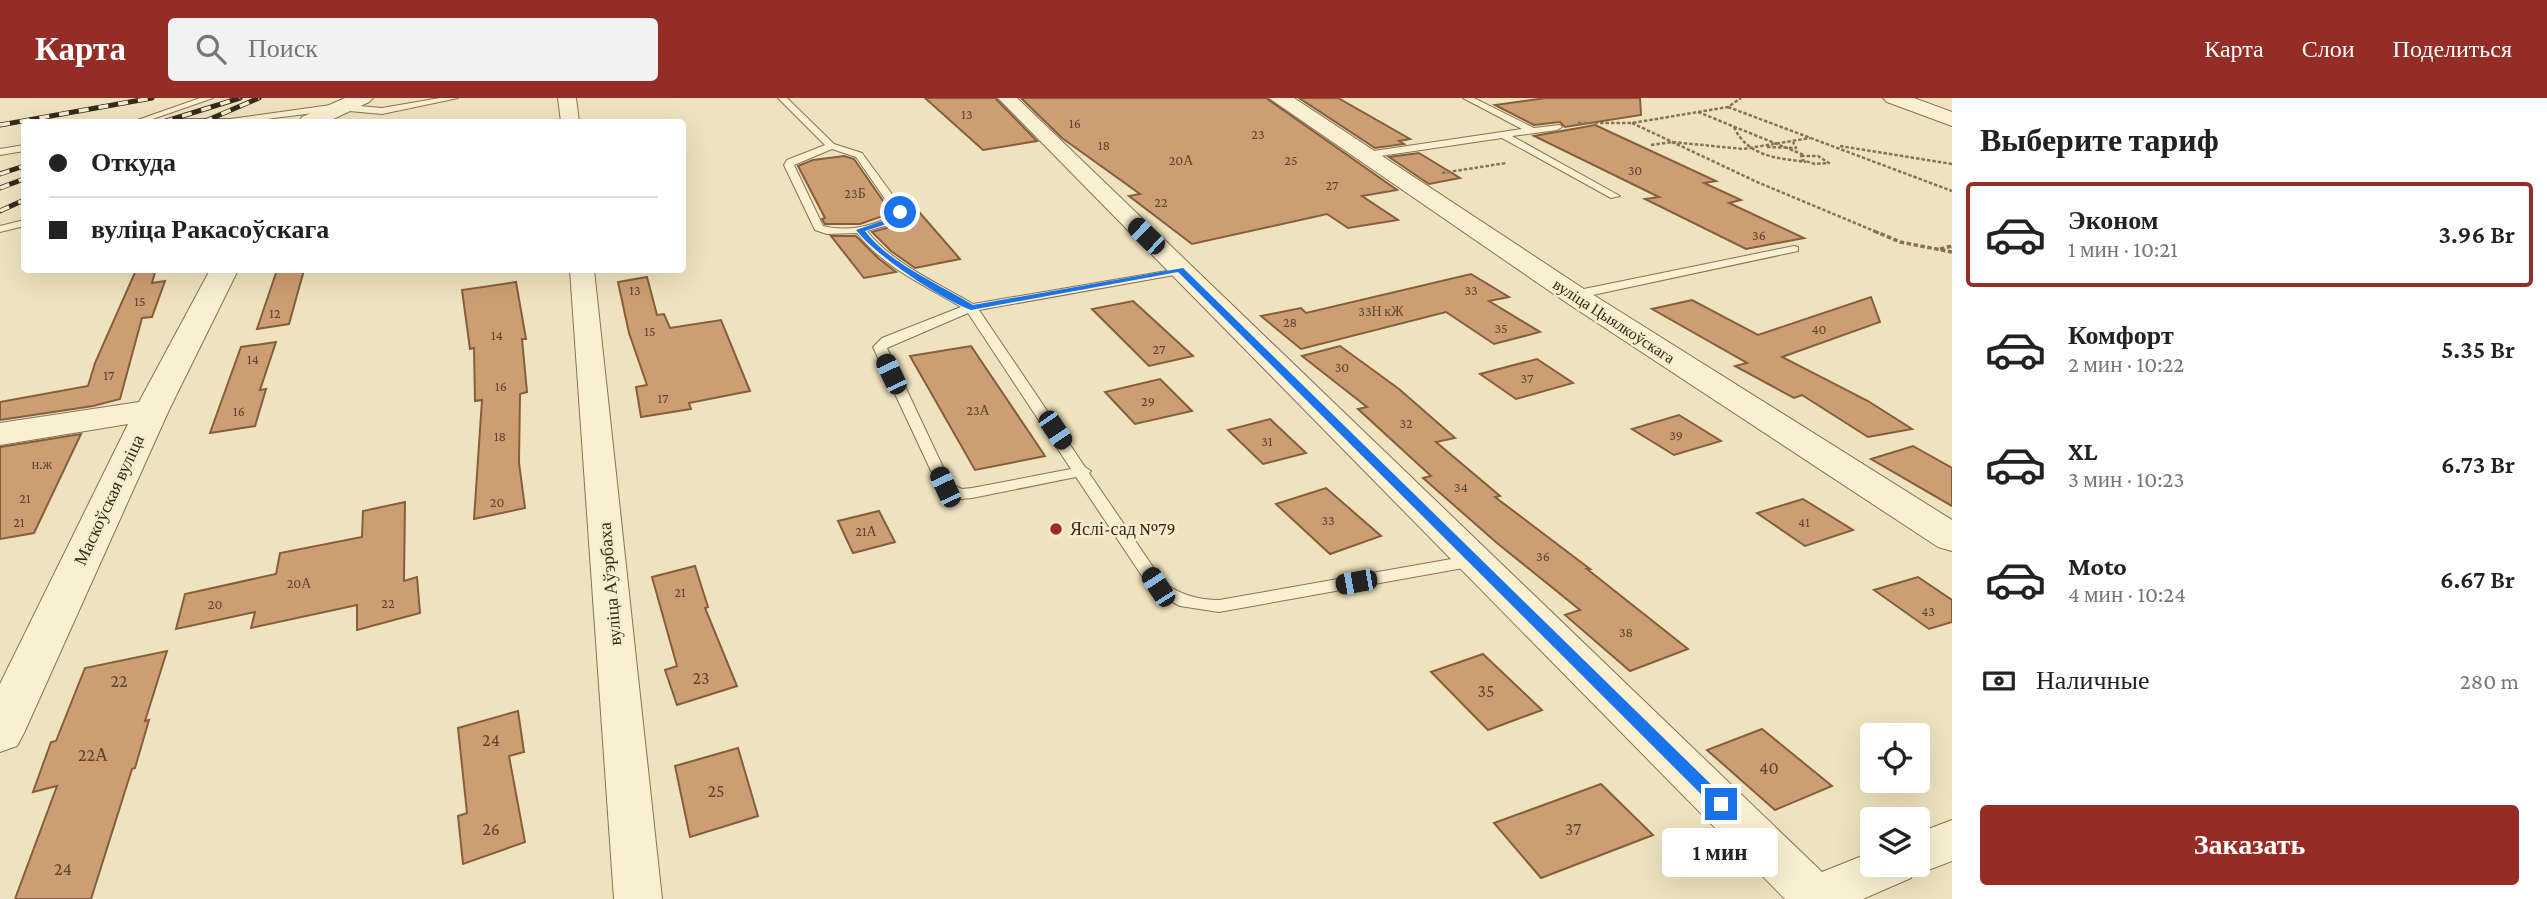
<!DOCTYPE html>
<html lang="ru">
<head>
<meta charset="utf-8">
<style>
	:root { --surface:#fff; --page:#f2f2f2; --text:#222; --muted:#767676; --line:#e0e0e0; --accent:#962c26 }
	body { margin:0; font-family:"Crimson Pro",serif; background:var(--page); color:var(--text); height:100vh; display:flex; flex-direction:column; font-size:26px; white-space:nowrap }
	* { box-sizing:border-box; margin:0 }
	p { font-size:23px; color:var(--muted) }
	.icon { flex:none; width:38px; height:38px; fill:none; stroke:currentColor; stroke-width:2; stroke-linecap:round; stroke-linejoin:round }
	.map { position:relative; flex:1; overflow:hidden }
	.side { display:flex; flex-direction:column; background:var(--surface); width:595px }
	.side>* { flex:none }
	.hud { position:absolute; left:21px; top:21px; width:665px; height:154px; border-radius:7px; box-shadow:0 7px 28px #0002; display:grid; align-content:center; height:154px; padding:0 28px; background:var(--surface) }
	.buttons { position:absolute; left:1860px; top:625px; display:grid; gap:14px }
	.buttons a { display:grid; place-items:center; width:70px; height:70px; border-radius:7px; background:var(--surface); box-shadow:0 7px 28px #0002; font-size:35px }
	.end { position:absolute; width:32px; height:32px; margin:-16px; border:9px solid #1a73e8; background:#fff; box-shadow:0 0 0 4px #fff }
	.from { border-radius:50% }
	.bubble { position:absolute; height:49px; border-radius:7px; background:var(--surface); box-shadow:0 7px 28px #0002; font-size:23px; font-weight:600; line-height:49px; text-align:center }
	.car { position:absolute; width:21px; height:42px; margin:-21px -10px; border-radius:9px; box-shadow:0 0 5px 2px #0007; background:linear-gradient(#222 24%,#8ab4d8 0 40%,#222 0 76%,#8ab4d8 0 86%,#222 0) }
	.hud b { display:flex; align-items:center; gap:24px; height:66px; font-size:26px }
	.hud b+b { border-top:2px solid var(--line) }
	.hud i { width:18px; height:18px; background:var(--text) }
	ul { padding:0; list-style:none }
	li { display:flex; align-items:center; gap:21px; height:105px; margin:0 14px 10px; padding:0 14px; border:4px solid transparent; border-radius:7px }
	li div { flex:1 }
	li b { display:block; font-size:26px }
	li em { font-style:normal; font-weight:600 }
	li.on { border-color:var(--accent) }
	li>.icon { width:63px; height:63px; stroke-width:1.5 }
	h2 { padding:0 28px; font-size:32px; line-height:84px }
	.pay { display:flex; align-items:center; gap:18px; height:77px; padding:0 28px; font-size:26px }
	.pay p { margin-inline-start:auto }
	.cta { display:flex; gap:14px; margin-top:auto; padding:14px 28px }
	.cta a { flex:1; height:80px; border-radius:7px; background:var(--accent); color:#fff; font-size:28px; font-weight:600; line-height:80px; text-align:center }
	header { display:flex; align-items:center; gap:42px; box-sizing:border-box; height:98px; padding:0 35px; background:var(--accent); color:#fff }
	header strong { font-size:33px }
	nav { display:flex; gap:38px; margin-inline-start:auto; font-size:24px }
	.search { width:490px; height:63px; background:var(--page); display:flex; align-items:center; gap:18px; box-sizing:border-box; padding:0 24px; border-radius:7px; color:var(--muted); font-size:26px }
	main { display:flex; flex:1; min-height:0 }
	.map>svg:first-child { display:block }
</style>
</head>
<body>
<header>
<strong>Карта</strong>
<div class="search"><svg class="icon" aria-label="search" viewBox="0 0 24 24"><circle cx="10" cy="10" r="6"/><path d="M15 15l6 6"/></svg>Поиск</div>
<nav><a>Карта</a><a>Слои</a><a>Поделиться</a></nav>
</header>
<main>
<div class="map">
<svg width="1952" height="801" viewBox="0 0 1952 801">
	<rect width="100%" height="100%" fill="#eee3be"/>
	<!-- building -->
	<g fill="#cd9e73" stroke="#865e3c" stroke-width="2">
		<path d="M925,0h70l42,43 -54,9z"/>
		<path d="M1021,0h245l131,92 -35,6 36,24 -50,8 -21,-14 -135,30 -63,-48 11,-2 -78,-56z"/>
		<path d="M1299,0h39l72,41 -11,2 5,3 -29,4z"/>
		<path d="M1546,0h94l1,17 -76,12 -5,-5 -26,3 -39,-20z"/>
		<path d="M1595,27l121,56 -12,2 37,17 -12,3 75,35 -58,11 -101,-50 14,-2 -125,-61z"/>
		<path d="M1419,55l41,25 -31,6 -40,-27z"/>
		<path d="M844,58l10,3 36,52 -4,4 -26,9h-35l-3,-5 3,-1 -27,-52 15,-6z"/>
		<path d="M913,107l47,54 -45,9 -24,-17 -19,-19 25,-7 11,-13 -4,-6z"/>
		<path d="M831,138h25l22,22 18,14 -32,6z"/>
		<path d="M136,172l19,2 -3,11 13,-2 -13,36 -10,1 -22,81 -27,7 -93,14v-18l88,-16 7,-23z"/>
		<path d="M277,172h27l-15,54 -32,5z"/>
		<path d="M1471,176l38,23 -20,4 51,31 -46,12 -48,-32 -145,37 -40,-33 40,-8 5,5z"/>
		<path d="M647,179l10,38 7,-1 6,14 51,-8 29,71 -61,12 2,6 -50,8 -5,-30 11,-2 -18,-52 -11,-51z"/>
		<path d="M516,184l10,57h-4l5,53 -7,2 -1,69 6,45 -51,11 8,-119 -7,1 -1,-53 -4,1 -8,-59z"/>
		<path d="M1871,199l9,25 -98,35 86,44 44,28 -44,8 -66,-42 -8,3 -59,-32 12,-3 -95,-54 40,-9 66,35z"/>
		<path d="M1133,203l60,55 -44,10 -57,-57z"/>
		<path d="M276,244l-16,48 6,-1 -11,37 -45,7 31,-86z"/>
		<path d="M971,248l74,110 -70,14 -65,-114z"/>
		<path d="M1340,248l59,43 56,49 -19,4 64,54 -5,1 95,72h-3l101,80 -58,22 -65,-56 15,-5 -83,-67 -74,-65 8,-2 -73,-67 9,-2 -65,-51z"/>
		<path d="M1537,261l36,24 -57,16 -36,-25z"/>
		<path d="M1160,281l32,32 -57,13 -30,-32z"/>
		<path d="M1679,317l42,26 -47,14 -42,-26z"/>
		<path d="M1270,321l36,34 -43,11 -35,-34z"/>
		<path d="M81,336l-47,99 -34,6v-92z"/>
		<path d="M1913,348l39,22v38l-81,-47z"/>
		<path d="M1326,390l55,48 -51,18 -54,-50z"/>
		<path d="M1803,401l50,31 -48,16 -48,-33z"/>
		<path d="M405,404l-1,79 13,-4 3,36 -63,17v-25l-106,23 4,-16 -79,17 9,-35 91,-20 4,-21 82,-16 1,-26z"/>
		<path d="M879,413l16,31 -42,11 -15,-32z"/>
		<path d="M695,468l13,41 -3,1 32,78 -60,19 -12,-35 12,-4 -25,-89z"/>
		<path d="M1918,479l34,23v22l-23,7 -55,-39z"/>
		<path d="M167,553l-22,70 4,-1 -14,48 -3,1 -41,130h-76l42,-113 -24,6 18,-50 5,-1 29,-73z"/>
		<path d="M1483,556l59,56 -54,20 -57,-58z"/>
		<path d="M518,613l6,41 -15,4 16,86 -62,22 -5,-48 9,-3 -9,-85z"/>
		<path d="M1762,631l70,57 -57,24 -68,-60z"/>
		<path d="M738,650l20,68 -68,21 -15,-71z"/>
		<path d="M1601,686l52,51 -112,43 -47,-55z"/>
	</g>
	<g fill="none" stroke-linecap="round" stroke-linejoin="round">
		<!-- service casing -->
		<g stroke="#867357" stroke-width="2">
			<g id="service">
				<path d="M200,0h13l-69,24h-12z"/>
				<path d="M440,0h18l-76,16 -44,-4 -96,12h-80l5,-3h63l108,-15 44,4z"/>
				<path d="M778,0h9l47,46 28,9 43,59 -10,11 -28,8c26,33 71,52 106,73l211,-36v4l-4,2 -201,36 106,157 6,4 -2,2 75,110c18,12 34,17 55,17l255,-45 8,6 -2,4 -261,47 -39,-6 -28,-15 -76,-114 -104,21 -12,1 -20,-9 -67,-143 9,-9 79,-31c-35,-21 -78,-40 -104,-74l-30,1 -12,-4 -31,-65 3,-5 38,-15zM832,51l24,8 38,55c-15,15 -50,20 -71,14l-29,-61zM968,215l103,156 -99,19 -10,1 -11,-5 -64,-136z"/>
				<path d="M1463,0h11l60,30 26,-3 2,2 -5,3 -45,6 108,60 -9,2 -109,-60 -135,20 -5,-3 5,-3 155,-23z"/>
				<path d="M24,47v6l-24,4v-6z"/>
				<path d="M24,122v6l-24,6v-6z"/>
				<path d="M1794,148l4,1v4l-224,48 -6,-4 6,-4z"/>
			</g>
		</g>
		<!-- minor casing -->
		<g stroke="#867357" stroke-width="2">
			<g id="minor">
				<path d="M558,0h18l3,24h-18z"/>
				<path d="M998,0h19l805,774 50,-20v12h46v-31l34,-13v41l-34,13 -5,-2 -2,6 -48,21h-78z"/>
				<path d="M570,172h24l68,629h-48z"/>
			</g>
		</g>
		<!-- tertiary casing -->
		<g stroke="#867357" stroke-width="2">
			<g id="tertiary">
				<path d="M345,0h28l-4,4 -42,20h-28l3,-5z"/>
				<path d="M1269,0h25l290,191 368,231v31l-14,-4 -374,-246z"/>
				<path d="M1883,0h31l38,14v14l-65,-24z"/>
				<path d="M210,172h28l-69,140 -145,323 -7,13 -17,6v-68l128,-260 -128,21v-22l139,-21z"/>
			</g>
		</g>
		<!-- path-far1 -->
		<g stroke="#867357" stroke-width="2.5" stroke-dasharray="3.5 2" stroke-linecap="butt">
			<path d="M1728,9l224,84"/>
			<path d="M1698,14l106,43"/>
			<path d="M1578,25h54l96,-16 13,-9"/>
			<path d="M1632,25l125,59 122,51"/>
			<path d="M1734,29c14,30 43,31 72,35"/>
			<path d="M1651,47l21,-3 71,7 67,-11"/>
			<path d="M1840,48l112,18"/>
			<path d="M1767,49l29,1 -3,-6"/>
			<path d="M1801,58h17l11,7 -14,1 -13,-4z"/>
			<path d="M1442,75l64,-10"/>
		</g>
		<!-- path -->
		<g stroke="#867357" stroke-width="3.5" stroke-dasharray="4.5 2.5" stroke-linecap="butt">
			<path d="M1874,133l26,11 52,10"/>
			<path d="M1940,151l12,-3"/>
		</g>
		<!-- service -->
		<use href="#service" fill="#f9f0d1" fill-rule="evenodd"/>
		<!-- minor -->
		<use href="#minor" fill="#f9f0d1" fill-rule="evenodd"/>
		<!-- tertiary -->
		<use href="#tertiary" fill="#f9f0d1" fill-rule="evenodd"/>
		<!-- rail casing -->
		<g stroke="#352a1b" stroke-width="5">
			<g id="rail">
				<path d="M163,24l77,-24"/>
				<path d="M203,24l56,-24"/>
				<path d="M0,27l152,-27"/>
				<path d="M0,76l24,-8"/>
				<path d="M0,90l24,-9"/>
				<path d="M0,113l24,-11"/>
			</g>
		</g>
		<!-- rail -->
		<use href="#rail" stroke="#f5edcd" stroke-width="3.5" stroke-dasharray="10" stroke-linecap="butt"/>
	</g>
	<!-- route -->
	<path fill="#1a73e8" d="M897,112l7,2 -11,10 -28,9c25,33 72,52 108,74l210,-37 543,531 2,5 -2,4h-11l-537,-536 -207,38c-30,-11 -96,-55 -115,-80l32,-11z"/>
	<!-- markers -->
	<circle fill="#962c26" stroke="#f5edcd" stroke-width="2.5" cx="1056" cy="431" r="7"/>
	<g text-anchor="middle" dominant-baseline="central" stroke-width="5" stroke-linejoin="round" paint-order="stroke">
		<!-- number labels -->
		<g font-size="14" fill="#5b4731">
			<text x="967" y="16">13</text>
			<text x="1075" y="25">16</text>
			<text x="1258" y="36">23</text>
			<text x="1104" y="47">18</text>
			<text x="1181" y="62">20А</text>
			<text x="1291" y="62">25</text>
			<text x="1635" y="72">30</text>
			<text x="1332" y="87">27</text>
			<text x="855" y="95">23Б</text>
			<text x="1161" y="104">22</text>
			<text x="1759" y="137">36</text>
			<text x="635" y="192">13</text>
			<text x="1471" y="192">33</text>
			<text x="140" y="203">15</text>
			<text x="1381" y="213">33Н кЖ</text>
			<text x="275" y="215">12</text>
			<text x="1290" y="224">28</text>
			<text x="1501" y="230">35</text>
			<text x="1819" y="231">40</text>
			<text x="650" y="233">15</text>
			<text x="497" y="237">14</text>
			<text x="1159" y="251">27</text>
			<text x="253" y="261">14</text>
			<text x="1342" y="269">30</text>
			<text x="109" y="277">17</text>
			<text x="1527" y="280">37</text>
			<text x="501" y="288">16</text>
			<text x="663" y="300">17</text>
			<text x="1148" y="303">29</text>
			<text x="978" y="312">23А</text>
			<text x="239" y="313">16</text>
			<text x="1406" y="325">32</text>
			<text x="1676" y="337">39</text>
			<text x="500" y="338">18</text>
			<text x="1267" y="343">31</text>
			<text x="42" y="366">н.ж</text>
			<text x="1461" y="389">34</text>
			<text x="25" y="400">21</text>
			<text x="497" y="404">20</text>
			<text x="1328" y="422">33</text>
			<text x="19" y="424">21</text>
			<text x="1804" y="424">41</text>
			<text x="866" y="433">21А</text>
			<text x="1543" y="458">36</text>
			<text x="299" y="485">20А</text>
			<text x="680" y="494">21</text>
			<text x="388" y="505">22</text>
			<text x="215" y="506">20</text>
			<text x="1928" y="513">43</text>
			<text x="1626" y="534">38</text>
		</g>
		<!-- far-street labels -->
		<g font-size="16" fill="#352a1b" stroke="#f5edcd">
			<text transform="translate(1614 223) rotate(33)">вуліца Цыялкоўскага</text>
		</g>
		<!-- street labels -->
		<g font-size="18" fill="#352a1b" stroke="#f5edcd">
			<text transform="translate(109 402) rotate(-65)">Маскоўская вуліца</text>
			<text transform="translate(610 486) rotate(-95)">вуліца Аўэрбаха</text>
		</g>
		<!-- poi labels -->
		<g font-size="18" fill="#352a1b" stroke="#f5edcd" text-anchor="start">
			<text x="1070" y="431">Яслі-сад №79</text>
		</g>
		<!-- near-number labels -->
		<g font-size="18" fill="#5b4731">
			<text x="701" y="580">23</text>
			<text x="119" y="583">22</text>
			<text x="1486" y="593">35</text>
			<text x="491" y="642">24</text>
			<text x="93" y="657">22А</text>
			<text x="1769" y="670">40</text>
			<text x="716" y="693">25</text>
			<text x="491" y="731">26</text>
			<text x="1573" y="731">37</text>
			<text x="63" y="771">24</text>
		</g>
	</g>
</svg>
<div class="buttons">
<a><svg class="icon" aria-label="locate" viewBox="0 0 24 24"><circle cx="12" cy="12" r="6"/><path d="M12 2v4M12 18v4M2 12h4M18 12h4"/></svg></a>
<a><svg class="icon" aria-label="layers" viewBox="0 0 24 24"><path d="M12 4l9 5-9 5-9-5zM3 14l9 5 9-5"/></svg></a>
</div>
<i class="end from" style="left:900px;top:114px"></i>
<i class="end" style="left:1721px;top:706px"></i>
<div class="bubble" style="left:1662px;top:730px;width:116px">1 мин</div>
<i class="car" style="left:1146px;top:138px;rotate:314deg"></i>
<i class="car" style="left:891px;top:276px;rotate:335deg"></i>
<i class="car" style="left:1055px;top:332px;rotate:146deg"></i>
<i class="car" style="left:945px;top:389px;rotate:335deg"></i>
<i class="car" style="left:1356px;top:484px;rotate:260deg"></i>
<i class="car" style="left:1158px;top:489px;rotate:327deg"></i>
<div class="hud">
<b><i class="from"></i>Откуда</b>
<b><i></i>вуліца Ракасоўскага</b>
</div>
</div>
<section class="side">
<h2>Выберите тариф</h2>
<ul>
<li class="on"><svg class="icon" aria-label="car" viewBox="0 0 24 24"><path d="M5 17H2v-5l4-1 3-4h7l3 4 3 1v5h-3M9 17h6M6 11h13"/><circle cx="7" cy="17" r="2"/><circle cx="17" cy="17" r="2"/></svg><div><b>Эконом</b><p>1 мин · 10:21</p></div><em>3.96 Br</em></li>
<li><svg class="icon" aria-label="car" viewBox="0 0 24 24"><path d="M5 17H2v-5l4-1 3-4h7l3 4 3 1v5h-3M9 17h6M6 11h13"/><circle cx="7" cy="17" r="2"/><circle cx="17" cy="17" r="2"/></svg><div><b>Комфорт</b><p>2 мин · 10:22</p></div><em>5.35 Br</em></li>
<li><svg class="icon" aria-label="car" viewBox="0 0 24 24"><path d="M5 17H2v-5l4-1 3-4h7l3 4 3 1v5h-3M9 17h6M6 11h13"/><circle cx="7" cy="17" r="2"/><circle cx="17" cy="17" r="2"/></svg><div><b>XL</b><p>3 мин · 10:23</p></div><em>6.73 Br</em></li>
<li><svg class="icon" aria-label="car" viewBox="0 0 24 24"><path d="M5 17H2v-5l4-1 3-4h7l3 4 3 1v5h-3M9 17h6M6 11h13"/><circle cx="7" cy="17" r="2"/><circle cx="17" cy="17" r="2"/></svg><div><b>Moto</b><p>4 мин · 10:24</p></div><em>6.67 Br</em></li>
</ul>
<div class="pay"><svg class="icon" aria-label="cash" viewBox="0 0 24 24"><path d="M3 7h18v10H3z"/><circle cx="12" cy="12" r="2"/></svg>Наличные<p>280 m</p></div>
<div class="cta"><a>Заказать</a></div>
</section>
</main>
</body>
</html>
